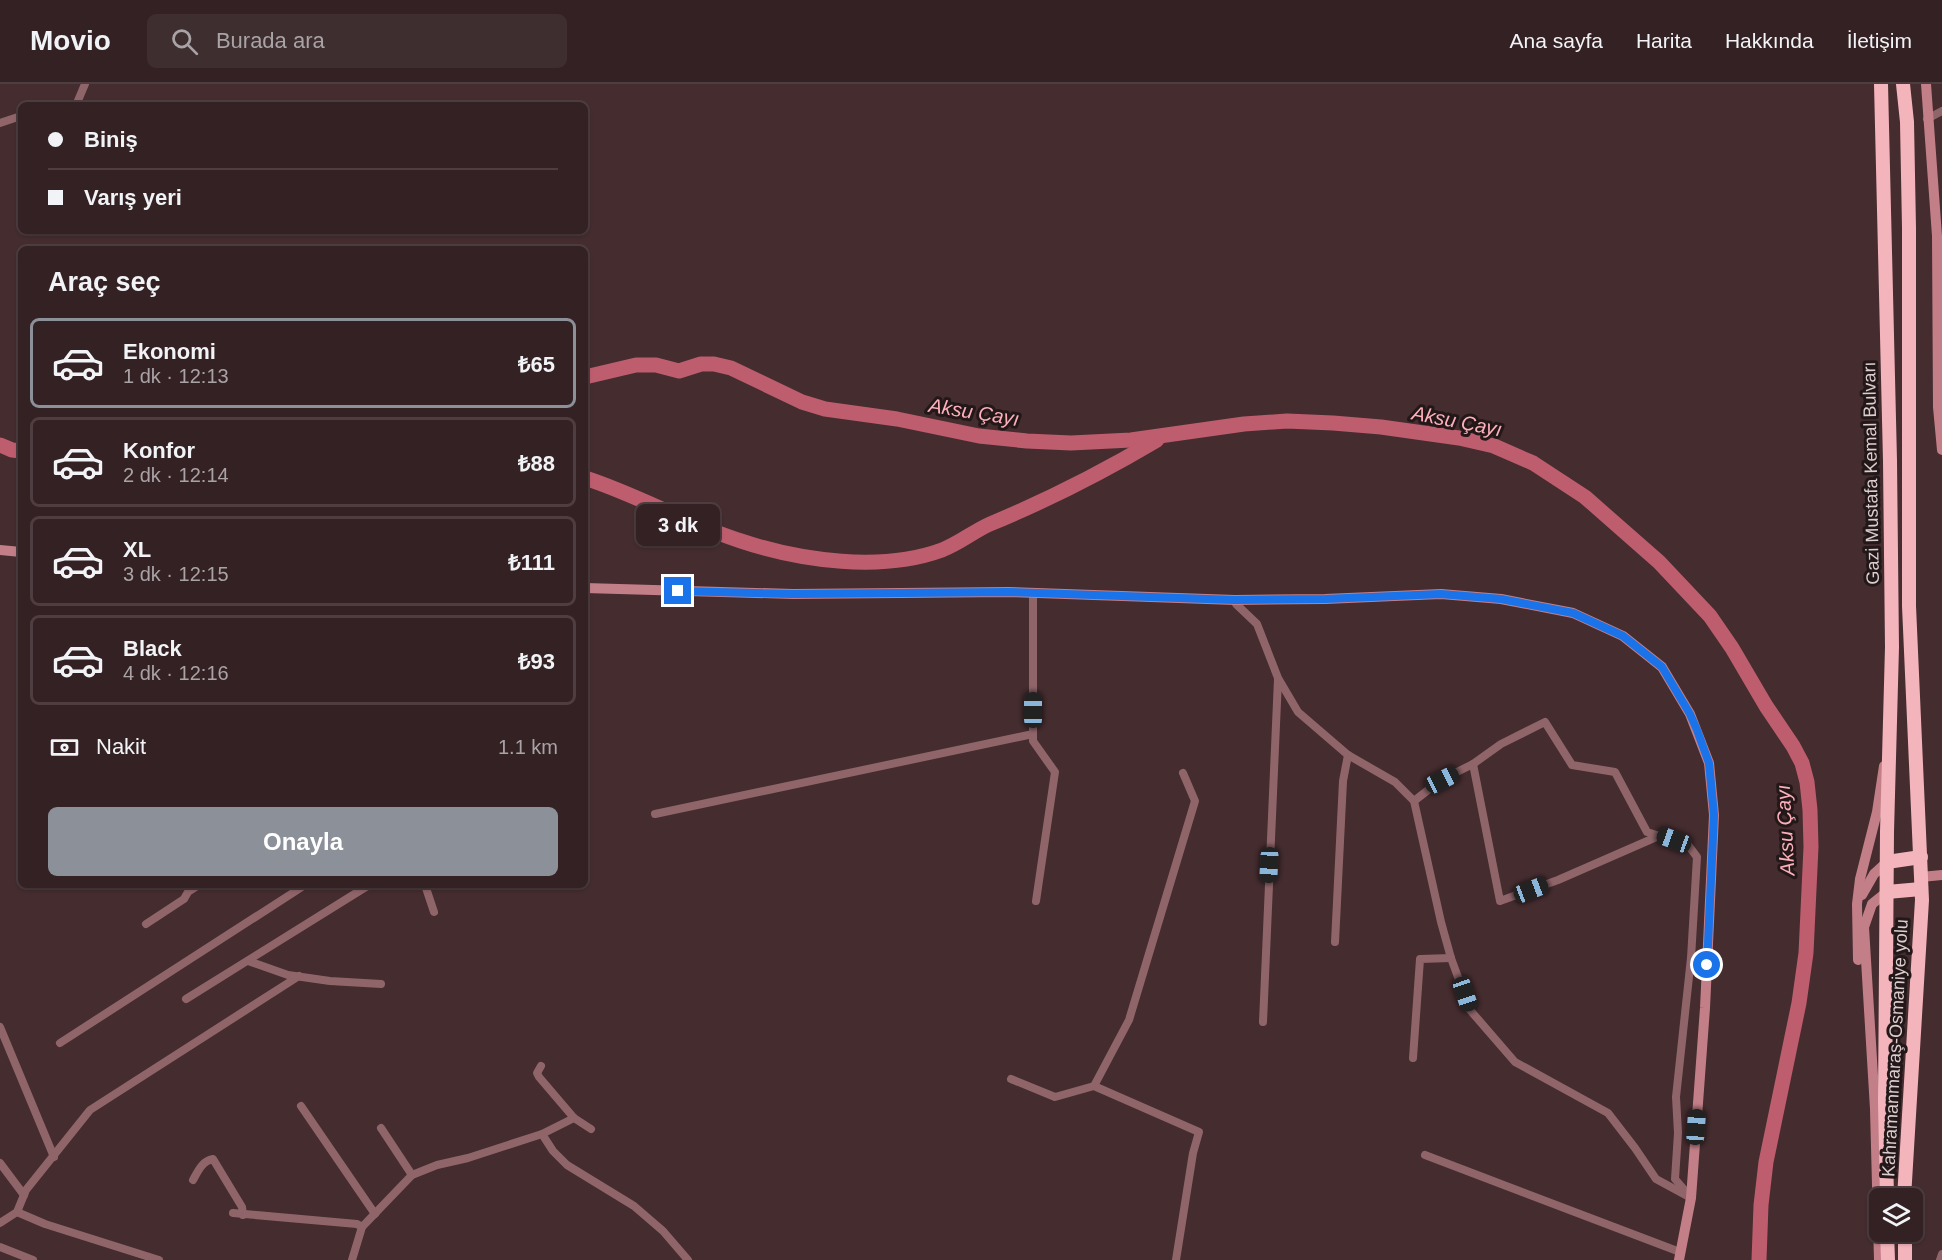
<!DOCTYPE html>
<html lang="tr">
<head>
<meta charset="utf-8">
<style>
	:root { --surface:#332123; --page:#3e2e30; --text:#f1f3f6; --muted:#a9a3a6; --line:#4e3e41; --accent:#8c9099 }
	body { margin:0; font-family:Helvetica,sans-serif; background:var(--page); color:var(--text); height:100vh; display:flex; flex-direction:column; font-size:22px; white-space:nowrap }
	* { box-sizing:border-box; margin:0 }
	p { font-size:20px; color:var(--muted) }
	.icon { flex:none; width:33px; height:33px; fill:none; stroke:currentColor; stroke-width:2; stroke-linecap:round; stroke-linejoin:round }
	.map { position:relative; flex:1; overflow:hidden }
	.panel { position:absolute; left:18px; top:162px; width:570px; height:642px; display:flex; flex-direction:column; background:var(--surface); border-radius:9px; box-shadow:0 2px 4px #0004,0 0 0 2px var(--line) }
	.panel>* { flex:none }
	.guide { position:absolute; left:18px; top:18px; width:570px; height:132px; border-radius:9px; box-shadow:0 2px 4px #0004,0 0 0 2px var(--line); display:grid; align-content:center; height:132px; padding:0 30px; background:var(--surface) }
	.controls { position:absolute; left:1869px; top:1104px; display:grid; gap:12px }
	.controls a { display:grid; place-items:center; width:54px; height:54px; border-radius:9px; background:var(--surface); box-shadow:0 2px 4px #0004,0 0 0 2px var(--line); font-size:30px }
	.end { position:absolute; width:27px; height:27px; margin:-14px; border:8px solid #1a73e8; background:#fff; box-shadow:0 0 0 3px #fff }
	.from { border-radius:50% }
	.bubble { position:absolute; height:42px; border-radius:9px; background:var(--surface); box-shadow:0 2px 4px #0004,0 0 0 2px var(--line); font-size:20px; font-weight:600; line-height:42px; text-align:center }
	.car { position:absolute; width:18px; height:36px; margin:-18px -9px; border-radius:8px; box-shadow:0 0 4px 2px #0007; background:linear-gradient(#222 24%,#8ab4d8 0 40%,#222 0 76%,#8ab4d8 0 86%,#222 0) }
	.guide b { display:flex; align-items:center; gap:21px; height:57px; font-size:22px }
	.guide b+b { border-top:2px solid var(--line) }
	.guide i { width:15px; height:15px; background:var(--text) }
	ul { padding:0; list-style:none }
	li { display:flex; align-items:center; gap:18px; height:90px; margin:0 12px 9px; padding:0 18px; border:3px solid var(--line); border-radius:9px }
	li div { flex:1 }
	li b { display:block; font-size:22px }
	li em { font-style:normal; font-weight:600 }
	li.active { border-color:var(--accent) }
	li>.icon { width:54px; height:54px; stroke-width:1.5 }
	h2 { padding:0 30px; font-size:27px; line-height:72px }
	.pay { display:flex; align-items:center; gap:15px; height:66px; padding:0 30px; font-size:22px }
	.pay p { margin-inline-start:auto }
	.primary-button { display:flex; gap:12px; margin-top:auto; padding:12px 30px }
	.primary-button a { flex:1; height:69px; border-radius:9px; background:var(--accent); color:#fff; font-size:24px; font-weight:600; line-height:69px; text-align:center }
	header { display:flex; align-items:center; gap:36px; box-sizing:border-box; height:84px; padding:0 30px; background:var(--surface); border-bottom:2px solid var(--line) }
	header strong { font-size:28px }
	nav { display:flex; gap:33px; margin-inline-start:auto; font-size:21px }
	.search { width:420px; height:54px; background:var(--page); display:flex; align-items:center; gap:15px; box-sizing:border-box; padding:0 21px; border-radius:9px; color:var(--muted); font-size:22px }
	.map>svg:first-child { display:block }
</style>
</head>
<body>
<header>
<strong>Movio</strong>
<div class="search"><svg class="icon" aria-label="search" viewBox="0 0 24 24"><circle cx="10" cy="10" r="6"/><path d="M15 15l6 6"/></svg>Burada ara</div>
<nav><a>Ana sayfa</a><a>Harita</a><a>Hakkında</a><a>İletişim</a></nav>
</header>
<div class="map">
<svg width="1942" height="1176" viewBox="0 0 1942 1176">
	<rect width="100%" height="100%" fill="#442c2f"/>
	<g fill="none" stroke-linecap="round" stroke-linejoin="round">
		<!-- river -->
		<g stroke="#be5d6d" stroke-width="15">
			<path d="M585,293l51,-12h20l23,6 22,-7h13l17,4 71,34 23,7 72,10 82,17 48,5 44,2 60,-3 113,-16 43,-3 46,2 48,4 78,11 35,8 39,17 52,34 74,65 51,54 22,32 34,58 27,40 9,17 5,19 3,28 1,37 -5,106 -7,50 -33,159 -5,43 -2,55"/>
			<path d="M0,361l12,5 9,1"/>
			<path d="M585,394c53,17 102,46 156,63 60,20 141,31 201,9 18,-7 32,-19 48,-26 58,-24 113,-52 167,-84"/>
		</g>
		<!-- street -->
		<g stroke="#90656a" stroke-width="8">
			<path d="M74,21l3,-2 8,-19"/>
			<path d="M1927,35l15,-8"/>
			<path d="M0,39l21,-7"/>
			<path d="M1033,509v148l22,31 -19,129"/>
			<path d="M1235,516l1,4 21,20 21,54 20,34 50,43 47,27 19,19 27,121 10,36 19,52 45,52 93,51 27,35 21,31 35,19"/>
			<path d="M1473,680l27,137 58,-21 103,-45"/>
			<path d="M1414,717l27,-21 32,-16 28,-20 44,-22 27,43 43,7 32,60 41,13 9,12 -6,101 -15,139 2,36 -3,46 13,15"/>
			<path d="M655,730l378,-80"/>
			<path d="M425,801l9,27"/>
			<path d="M146,840l38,-25 4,-7 11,-7"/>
			<path d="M1335,858l8,-161 5,-26"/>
			<path d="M248,877l40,14 42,6 51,3"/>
			<path d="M186,915l183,-114"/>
			<path d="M1263,938l15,-343"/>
			<path d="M0,943l54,130"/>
			<path d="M60,959l245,-158"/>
			<path d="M1413,974l7,-99 31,-1"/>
			<path d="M541,982l-4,7 2,4 35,41 17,11"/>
			<path d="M1011,995l44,18 39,-11 105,46 -6,21 -17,107"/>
			<path d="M1094,1002l35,-66 66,-219 -12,-28"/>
			<path d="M301,1022l74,108"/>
			<path d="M381,1044l31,47"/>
			<path d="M542,1050l32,-16"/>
			<path d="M1425,1071l255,97"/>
			<path d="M0,1079l24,32"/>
			<path d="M193,1096c5,-9 9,-19 20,-21l29,48 1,8"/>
			<path d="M17,1128l28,12 114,36"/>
			<path d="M233,1129l124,11 5,3"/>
			<path d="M0,1139l17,-11 9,-22 64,-80 209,-134"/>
			<path d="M0,1163l33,13"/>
			<path d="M352,1176l10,-33 50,-52 25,-10 31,-7 74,-24 11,17 14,14 67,41 29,25 25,29"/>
			<path d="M1940,1176l2,-6"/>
		</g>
		<!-- secondary -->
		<g stroke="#c37f88" stroke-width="10">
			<path d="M1926,0l11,152 1,171 4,43"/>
			<path d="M0,466l21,2"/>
			<path d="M585,504l208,6 215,-2 227,8 90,-1 116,-5 60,5 72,14 50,23 39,31 28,47 19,49 5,52 -9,193 -14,190 -12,62"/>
			<path d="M1921,793l21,-2"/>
			<path d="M1862,811l12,-21 13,-12"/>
			<path d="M1858,876l-1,-56 3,-25 17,-67 7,-46"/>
			<path d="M1879,1176l-4,-151 -11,-182 8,-23 15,-12"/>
		</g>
		<!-- highway -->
		<g stroke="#f4b4bc" stroke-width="14">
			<path d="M1881,0l9,377 2,186 -5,185 -2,270 2,96"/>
			<path d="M1903,0l4,38 2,106v378l13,294 -18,298"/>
			<path d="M1887,778l34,-5"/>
			<path d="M1887,808l34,-3"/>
			<path d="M1887,1148l1,28"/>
			<path d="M1905,1148v28"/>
		</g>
	</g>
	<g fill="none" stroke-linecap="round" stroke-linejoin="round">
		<!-- route -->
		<path stroke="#1a73e8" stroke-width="8" d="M678,507l115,3 215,-2 227,8 90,-1 116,-5 60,5 72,14 50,23 39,31 28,47 7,16 12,33 5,52 -7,150"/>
	</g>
	<g text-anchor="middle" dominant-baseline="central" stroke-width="6" stroke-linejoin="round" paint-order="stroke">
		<!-- street labels -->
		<g font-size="18" fill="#ddcdce" stroke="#231819">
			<text transform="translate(1871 389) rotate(-91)">Gazi Mustafa Kemal Bulvarı</text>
			<text transform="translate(1895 964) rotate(-87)">Kahramanmaraş-Osmaniye yolu</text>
		</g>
		<!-- water labels -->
		<g font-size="20" font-style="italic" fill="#feafb9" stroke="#231819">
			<text transform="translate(974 328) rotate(9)">Aksu Çayı</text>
			<text transform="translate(1457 337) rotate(11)">Aksu Çayı</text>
			<text transform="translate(1785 746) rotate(-93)">Aksu Çayı</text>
		</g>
	</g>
</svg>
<div class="controls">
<a><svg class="icon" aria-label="layers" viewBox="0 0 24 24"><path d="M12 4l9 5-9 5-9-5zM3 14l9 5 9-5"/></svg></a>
</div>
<i class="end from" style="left:1707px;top:881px"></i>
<i class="end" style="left:678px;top:507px"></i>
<div class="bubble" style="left:636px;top:420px;width:84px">3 dk</div>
<i class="car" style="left:1033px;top:626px;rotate:0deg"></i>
<i class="car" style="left:1442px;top:696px;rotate:63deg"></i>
<i class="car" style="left:1674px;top:756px;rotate:290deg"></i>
<i class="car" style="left:1269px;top:781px;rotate:183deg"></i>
<i class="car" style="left:1531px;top:806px;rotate:69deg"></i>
<i class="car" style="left:1465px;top:910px;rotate:161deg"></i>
<i class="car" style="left:1696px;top:1043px;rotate:4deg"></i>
<div class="guide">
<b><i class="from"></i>Biniş</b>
<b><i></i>Varış yeri</b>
</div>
<section class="panel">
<h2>Araç seç</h2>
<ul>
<li class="active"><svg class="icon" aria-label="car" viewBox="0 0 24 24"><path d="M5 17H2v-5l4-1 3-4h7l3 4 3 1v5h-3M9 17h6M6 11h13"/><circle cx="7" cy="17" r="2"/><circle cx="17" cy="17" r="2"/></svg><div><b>Ekonomi</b><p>1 dk · 12:13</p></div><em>₺65</em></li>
<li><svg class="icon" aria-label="car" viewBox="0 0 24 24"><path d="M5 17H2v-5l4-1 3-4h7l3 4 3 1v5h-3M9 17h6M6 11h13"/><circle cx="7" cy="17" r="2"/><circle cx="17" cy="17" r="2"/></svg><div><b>Konfor</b><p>2 dk · 12:14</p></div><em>₺88</em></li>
<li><svg class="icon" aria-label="car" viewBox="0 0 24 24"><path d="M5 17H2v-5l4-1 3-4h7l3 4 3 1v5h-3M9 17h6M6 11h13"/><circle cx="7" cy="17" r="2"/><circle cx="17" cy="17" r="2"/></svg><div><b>XL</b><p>3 dk · 12:15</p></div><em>₺111</em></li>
<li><svg class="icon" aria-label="car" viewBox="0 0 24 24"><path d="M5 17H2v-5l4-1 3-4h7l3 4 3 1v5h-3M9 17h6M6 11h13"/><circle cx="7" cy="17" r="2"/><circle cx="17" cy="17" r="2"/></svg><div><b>Black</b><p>4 dk · 12:16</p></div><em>₺93</em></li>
</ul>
<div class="pay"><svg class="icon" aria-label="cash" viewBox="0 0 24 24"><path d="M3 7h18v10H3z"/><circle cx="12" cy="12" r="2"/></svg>Nakit<p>1.1 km</p></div>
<div class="primary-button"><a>Onayla</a></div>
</section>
</div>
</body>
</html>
